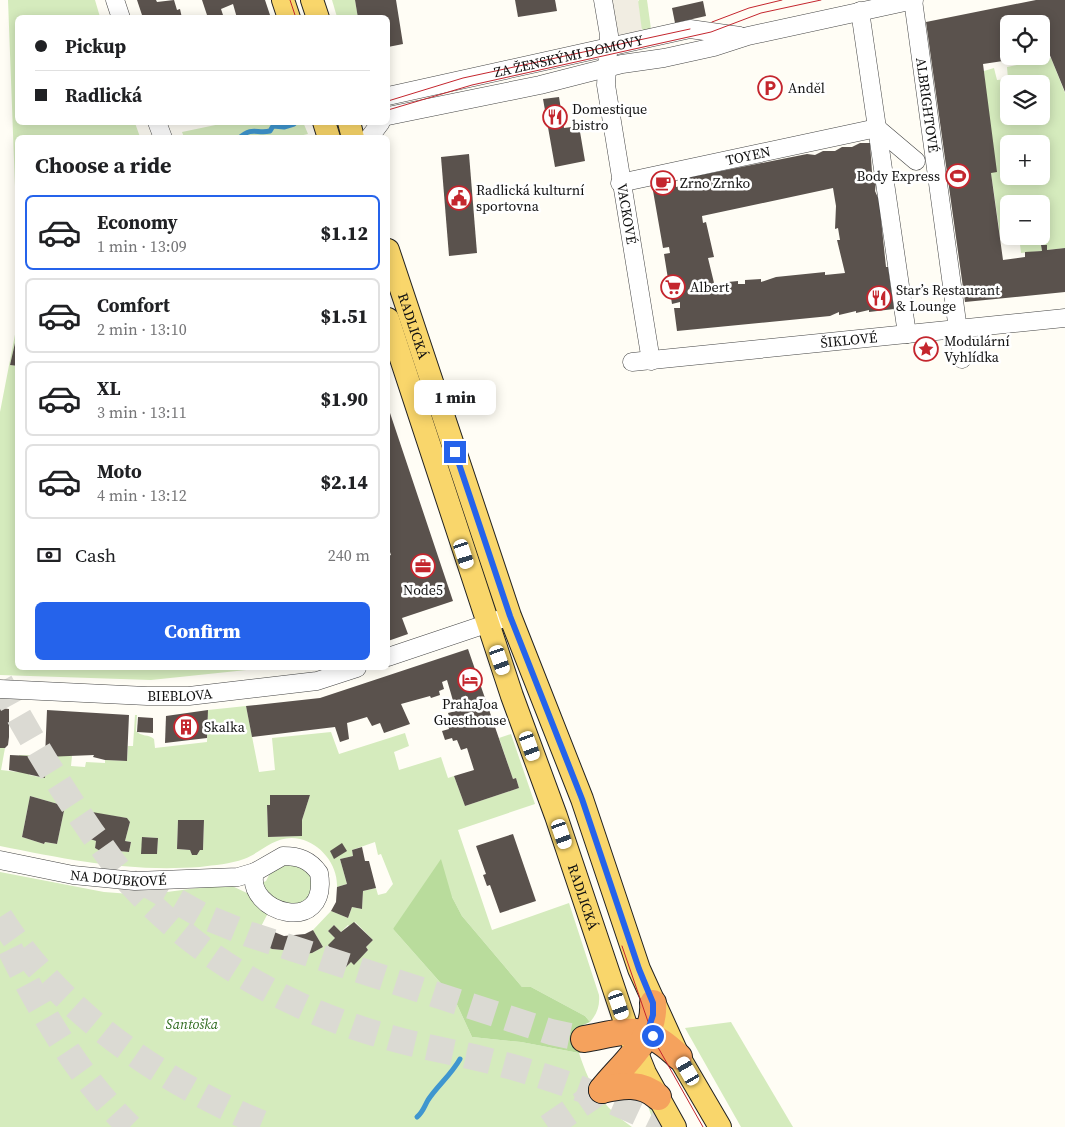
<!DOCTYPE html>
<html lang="en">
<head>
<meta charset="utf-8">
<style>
	:root { --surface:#fff; --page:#f6f6f6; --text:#202124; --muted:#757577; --line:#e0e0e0; --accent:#2563eb }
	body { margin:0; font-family:"Source Serif 4",serif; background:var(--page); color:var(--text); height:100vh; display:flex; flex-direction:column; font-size:19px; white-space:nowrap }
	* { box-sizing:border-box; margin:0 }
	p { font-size:16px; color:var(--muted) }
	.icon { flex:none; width:28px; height:28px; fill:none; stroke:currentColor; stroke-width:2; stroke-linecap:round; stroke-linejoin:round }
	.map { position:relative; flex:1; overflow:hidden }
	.panel { position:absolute; left:15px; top:135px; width:375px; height:535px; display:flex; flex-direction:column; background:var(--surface); border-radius:8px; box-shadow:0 2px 12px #0003 }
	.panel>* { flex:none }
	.guide { position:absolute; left:15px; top:15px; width:375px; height:110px; border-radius:8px; box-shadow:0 2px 12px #0003; display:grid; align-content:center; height:110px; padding:0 20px; background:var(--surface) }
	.buttons { position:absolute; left:1000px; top:15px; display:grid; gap:10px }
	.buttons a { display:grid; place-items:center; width:50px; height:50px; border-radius:8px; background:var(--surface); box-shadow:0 2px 12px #0003; font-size:25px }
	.end { position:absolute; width:22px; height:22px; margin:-11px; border:6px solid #2563eb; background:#fff; box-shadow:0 0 0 2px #fff }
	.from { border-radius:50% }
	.bubble { position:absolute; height:35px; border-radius:8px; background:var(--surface); box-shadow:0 2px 12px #0003; font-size:16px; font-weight:800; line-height:35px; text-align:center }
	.car { position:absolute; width:15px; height:30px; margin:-15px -8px; border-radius:6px; box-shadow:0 0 4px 1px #0007; background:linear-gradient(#fff 24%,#345 0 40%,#fff 0 76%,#345 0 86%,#fff 0) }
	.guide b { display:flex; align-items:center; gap:18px; height:48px; font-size:19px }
	.guide b+b { border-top:1px solid var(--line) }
	.guide i { width:12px; height:12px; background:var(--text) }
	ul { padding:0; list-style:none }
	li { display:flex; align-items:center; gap:15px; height:75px; margin:0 10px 8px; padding:0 10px; border:2px solid var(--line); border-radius:8px }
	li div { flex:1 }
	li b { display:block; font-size:19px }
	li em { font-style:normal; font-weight:800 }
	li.on { border-color:var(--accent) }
	li>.icon { width:45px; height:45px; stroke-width:1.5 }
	h2 { padding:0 20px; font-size:22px; line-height:60px }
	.pay { display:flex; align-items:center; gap:12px; height:55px; padding:0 20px; font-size:19px }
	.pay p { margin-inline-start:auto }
	.action { display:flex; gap:10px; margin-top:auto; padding:10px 20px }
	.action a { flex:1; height:58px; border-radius:8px; background:var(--accent); color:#fff; font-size:20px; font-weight:800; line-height:58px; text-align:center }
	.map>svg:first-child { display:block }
</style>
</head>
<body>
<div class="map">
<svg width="1065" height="1127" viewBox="0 0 1065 1127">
	<rect width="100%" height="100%" fill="#fffdf5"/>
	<!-- green -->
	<g fill="#d5ebbd" fill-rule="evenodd">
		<path d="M8,0h87l5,17 -82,1v104l117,1 5,14 -122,1 -1,102z"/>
		<path d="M332,0h23l3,17h-21z"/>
		<path d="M639,0h8l4,29 -3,3 -8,-4 -4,-23z"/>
		<path d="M1051,58l14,35v155l-18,2 -1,-5h-5l1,6 -21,2 -2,-17h22v-32h-32v30l-9,1 -9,-62 -7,-102 10,-3 3,12 11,-1 -1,-12zM1009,84h32v32h-32zM1009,144h32v32h-32z"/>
		<path d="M303,122l5,12 -14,3h-110l-2,-5 43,-9z"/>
		<path d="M17,324v20l-2,-1 -5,22 8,1v302h238l1,1 -106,11 -151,-5v-263z"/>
		<path d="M246,706l13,66 16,-2 -3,-32 59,-6 8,22 66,-21 4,13 -15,6 5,18 42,-13 7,21 6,-2 11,30 54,-18 -3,-10 -3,1 -14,-41 12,-4 24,70 -77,26 34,100 77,-27 30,92c1,11 -2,19 -9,27l-5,-6 -54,-29h-9l-60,-71 -10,-19 -59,32 61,69 18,39 49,5 58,11c11,34 23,53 53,74h-632v-255l104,20 40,3 84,-11 23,11 17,18 -14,27 18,9 21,2 4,4 15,-2 11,-6 -10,-17 18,-19 17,7 4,-11 10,2 1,-18 13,-3 2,7 8,-2 7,-9 -12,-30 -3,1 -3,-13 -23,8 1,6 -13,3 7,25 -10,3c1,-22 -16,-43 -37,-48 -24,-5 -36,12 -56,20 -14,5 -29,6 -44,8 -72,5 -130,-7 -200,-21v-98h5l-4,22 17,2 1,-17 53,1 -1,10 14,1 1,-5 19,1v-3l22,1 1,-15h5l2,-31h2l-1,16c5,6 13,3 18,8l1,9 52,-6 1,-32zM30,759l16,1 -1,18 -16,-3zM270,795h40l-8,25v16l-34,1 -1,-32h3zM30,796l35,10 -8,38 -12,-2 -1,2 -22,-7zM92,813l35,5 3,4 -5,19 6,1 -2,10 -21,-2 -6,2 -7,-4 1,-7 -6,-2 -2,-3zM178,820h26l-1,30h-3l-3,5h-5l-2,-5 -13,-1zM142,837l16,1 -1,16h-15zM355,922l18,18 -7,7 2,3 -14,14 -3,-2 -7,7 -18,-17 9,-14 -7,-7 6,-6 7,7 7,-7 2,2z"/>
		<path d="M295,862l16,12 4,12 -10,19 -32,-3 -11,-19 4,-2 7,-14z"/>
		<path d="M731,1022l62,105h-52l-56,-99z"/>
		<path d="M645,1097l19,30h-9z"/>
	</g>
	<!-- forest -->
	<path fill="#b9dc9c" d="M441,859l11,38 10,19 60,71h9l54,29 5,6 -7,3 2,26 -6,2 -58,-11 -49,-5 -18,-39 -61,-69z"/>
	<!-- plaza -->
	<path fill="#f1ede2" d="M608,0h30l4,31 -29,5z"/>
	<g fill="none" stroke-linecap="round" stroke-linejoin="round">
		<!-- stream -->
		<g stroke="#3f96cf" stroke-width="5">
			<path d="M218,138h2"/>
			<path d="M239,138c14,-12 17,-4 31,-7l3,-5 11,1 10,-3"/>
			<path d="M417,1117c6,-5 7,-10 11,-17 10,-15 23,-25 32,-41"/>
		</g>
	</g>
	<!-- building -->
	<g fill="#5a524d" fill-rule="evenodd">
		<path d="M137,0h19l1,2 17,-2 3,10 3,-1 2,9h-39z"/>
		<path d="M202,0h63l6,18h-34l-4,-14 -12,5 3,9h-16z"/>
		<path d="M355,0h41l7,44 -15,3v-29h-30z"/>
		<path d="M515,0h40l2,11 -39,6z"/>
		<path d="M1036,0h29v92l-16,-39 -8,2v-31h-32v32l21,1 -47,7 14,108 -6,1 12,87 22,-3v-5l17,-1 -1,-6h6v5l18,-2v44l-100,10 -39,-280z"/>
		<path d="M703,1l3,15 -31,7 -3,-15z"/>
		<path d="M559,97l5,31 15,-2 6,35 -30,6 -12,-68z"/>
		<path d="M860,143h10l2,29 4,10 -1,9 4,9 7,67h2l6,42 -25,3v-2l-13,3v-2l-17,4v-3l-9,4 -153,15 -3,-23h6v-6l-8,2 -8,-50 6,-1 -1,-6 -6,1 -11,-63 24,-5v7l6,-1 -1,-7 126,-25 8,1 8,-4h12l7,-4h10zM833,188l3,18 -1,23 3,-1 2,12h-3l8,33 -20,2v-3l-49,5 -15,5v-3l-16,1v4h-7v-3l-10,1 1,3 -14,2 -7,-29 6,-1 -8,-35 -3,1 -1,-7z"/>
		<path d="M469,154l8,99 -28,3 -8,-99z"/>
		<path d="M15,343l3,1v22l-8,-1z"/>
		<path d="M388,407l65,194 -51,17 6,16 -20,7v-85l3,-1 -3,-9z"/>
		<path d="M468,649l45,130 3,-1 3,10 -54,18 -11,-30 20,-6 -7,-22 -6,2 -4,-10 -4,1 -1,-3 -7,2 -3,-9 7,-2 -1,-4 4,-1 -4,-11 8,-2 -9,-31 -5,2 2,7 -5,2 1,4 -9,3 -1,-2 -29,8 9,20 -26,9 -4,-10 -8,3 -5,-9 -20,6 2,16 -9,3 -5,-15 -83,10 -6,-31 74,-8z"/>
		<path d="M0,708l9,1v28l-1,8 -3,3h-5z"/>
		<path d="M47,710l82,5 -2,46 -22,-1 -12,-3 1,-2 -49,2z"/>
		<path d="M208,710l-1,28 -42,5 1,-27z"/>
		<path d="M138,717l15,1v15l-16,-1z"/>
		<path d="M10,755l20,1v3l16,1 -1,18 -36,-8z"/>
		<path d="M270,795h40l-8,25v16l-34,1 -1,-32h3z"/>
		<path d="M30,796l35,10 -8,38 -12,-2 -1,2 -22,-7z"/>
		<path d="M92,812l35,6 3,4 -5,19 6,1 -2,10 -21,-2 -6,2 -7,-4 1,-7 -6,-2 -2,-3z"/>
		<path d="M178,820h26l-1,30h-3l-3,5h-5l-2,-5 -13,-1z"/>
		<path d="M513,834l23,67 -36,12 -10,-28 -3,1 -4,-11 3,-1 -10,-28z"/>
		<path d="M142,837l16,1 -1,16h-16z"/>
		<path d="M342,843l5,8 -13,8 -4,-8z"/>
		<path d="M362,847l3,14h4l7,27 -13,3 -1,18 -10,-2 -4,11 -17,-7 5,-9 1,-15 10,-3 -7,-25 13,-3 -1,-6z"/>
		<path d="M354,922l19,18 -7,7 2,3 -14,15 -3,-3 -7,7 -18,-17 4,-4 -2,-3 7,-7 -7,-7 6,-6 7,7z"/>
		<path d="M262,927l22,9 21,-2 8,-4 10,17 -11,6 -15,2 -4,-4 -21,-2 -19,-9z"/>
	</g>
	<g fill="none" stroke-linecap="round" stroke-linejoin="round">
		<!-- highway-tunnel -->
		<g stroke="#dbdad3" stroke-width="26" stroke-dasharray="26 13" stroke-linecap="butt">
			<path d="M0,682c28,52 58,102 92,151 12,16 24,35 38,50 70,77 162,128 261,155 31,9 64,14 95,22 63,16 124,37 181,67"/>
			<path d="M143,882l58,33 47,19 303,98 33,7"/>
			<path d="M0,917c62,98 165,168 271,210"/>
			<path d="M10,949c31,63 69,129 120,178"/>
			<path d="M548,1127l54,-37"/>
		</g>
		<!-- minor casing -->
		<g stroke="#444" stroke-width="19">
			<g id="minor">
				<path d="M115,0l6,18"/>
				<path id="s1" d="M603,0l6,35 -3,50 45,276"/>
				<path id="s2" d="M913,0l49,359"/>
				<path d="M860,11l47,323"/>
				<path id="s3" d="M388,96l302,-67 50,7"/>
				<path d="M388,116l152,-31 82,-21 42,-6 50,-11 34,-11 166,-36"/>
				<path d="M157,122l6,16"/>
				<path d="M877,128l39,33"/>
				<path d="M369,138l12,-16"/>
				<path id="s4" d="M620,183l257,-55"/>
				<path id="s5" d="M632,362l433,-44"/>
				<path d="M388,657l122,-41"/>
				<path id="s6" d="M0,689l147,7h42l128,-15 40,-13"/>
				<path d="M283,856c16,0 27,4 36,17 11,65 -76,39 -64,-1z"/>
				<path id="s7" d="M0,860l73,15 62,6 103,-4 17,-5"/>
			</g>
		</g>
		<!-- major casing -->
		<g stroke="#222" stroke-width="24">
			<g id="major">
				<path d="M283,0l6,18"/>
				<path d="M312,0l6,18"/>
				<path d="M324,122l5,16"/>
				<path d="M349,122l4,16"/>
				<path id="s8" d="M388,250l122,366 72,183 57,170 40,88 41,70"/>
				<path id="s9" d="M388,319l124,377 44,120 72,215 17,42 30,54"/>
			</g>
		</g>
		<!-- highway casing -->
		<g stroke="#222" stroke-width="28">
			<g id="highway">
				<path d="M584,1039c45,-8 59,-17 95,18"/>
				<path d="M602,1090c20,-26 54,-50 51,-87"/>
				<path d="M602,1090c20,-5 40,-8 56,7"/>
			</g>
		</g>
		<!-- minor -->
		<use href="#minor" stroke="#fff" stroke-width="18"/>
		<!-- major -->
		<use href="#major" stroke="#f9d66b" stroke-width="22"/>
		<!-- highway -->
		<use href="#highway" stroke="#f5a25d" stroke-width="26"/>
		<!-- tram -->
		<g stroke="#c4262e" stroke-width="1">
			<path d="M290,0l6,18"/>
			<path d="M712,22l37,-14 33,-8"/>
			<path d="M388,101l75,-23 227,-49"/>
			<path d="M388,110l84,-25 239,-53 50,-19 60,-13"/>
			<path d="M622,946l33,96 48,85"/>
		</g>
	</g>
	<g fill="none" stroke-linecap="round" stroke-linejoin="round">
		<!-- route -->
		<path stroke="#2563eb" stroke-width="6" d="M455,452l55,164 72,183 57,170 14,34v12l-6,18 6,3"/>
	</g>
	<!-- icons -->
	<defs>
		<g id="parking-ring" transform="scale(1.25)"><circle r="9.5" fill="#fff" stroke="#c4262e" stroke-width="1.5"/><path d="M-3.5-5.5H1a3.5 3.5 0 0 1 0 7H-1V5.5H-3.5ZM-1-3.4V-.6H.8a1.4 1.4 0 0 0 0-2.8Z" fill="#c4262e"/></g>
		<g id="restaurant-ring" transform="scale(1.25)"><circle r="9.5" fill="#fff" stroke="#c4262e" stroke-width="1.5"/><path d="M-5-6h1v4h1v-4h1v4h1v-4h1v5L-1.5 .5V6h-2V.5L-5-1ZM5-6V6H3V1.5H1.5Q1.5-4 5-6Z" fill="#c4262e"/></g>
		<g id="stadium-ring" transform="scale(1.25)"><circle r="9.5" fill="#fff" stroke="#c4262e" stroke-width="1.5"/><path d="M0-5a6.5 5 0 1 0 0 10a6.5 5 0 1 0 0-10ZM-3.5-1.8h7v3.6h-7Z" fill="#c4262e"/></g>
		<g id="cafe-ring" transform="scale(1.25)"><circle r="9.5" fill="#fff" stroke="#c4262e" stroke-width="1.5"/><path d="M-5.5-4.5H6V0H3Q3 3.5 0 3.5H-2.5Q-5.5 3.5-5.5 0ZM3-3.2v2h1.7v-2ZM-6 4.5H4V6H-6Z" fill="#c4262e"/></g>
		<g id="civic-ring" transform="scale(1.25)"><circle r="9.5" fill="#fff" stroke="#c4262e" stroke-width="1.5"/><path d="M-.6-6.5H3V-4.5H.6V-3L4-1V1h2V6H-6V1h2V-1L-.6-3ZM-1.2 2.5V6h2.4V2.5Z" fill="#c4262e"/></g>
		<g id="supermarket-ring" transform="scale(1.25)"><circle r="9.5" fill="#fff" stroke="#c4262e" stroke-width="1.5"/><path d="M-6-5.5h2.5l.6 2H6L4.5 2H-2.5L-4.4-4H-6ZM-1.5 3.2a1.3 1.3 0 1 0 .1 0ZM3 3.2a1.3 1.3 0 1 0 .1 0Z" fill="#c4262e"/></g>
		<g id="sight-ring" transform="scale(1.25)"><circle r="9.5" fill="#fff" stroke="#c4262e" stroke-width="1.5"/><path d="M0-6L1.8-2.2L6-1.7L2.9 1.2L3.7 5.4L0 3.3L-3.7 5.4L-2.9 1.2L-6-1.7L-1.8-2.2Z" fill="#c4262e"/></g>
		<g id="office-ring" transform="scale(1.25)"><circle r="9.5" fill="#fff" stroke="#c4262e" stroke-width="1.5"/><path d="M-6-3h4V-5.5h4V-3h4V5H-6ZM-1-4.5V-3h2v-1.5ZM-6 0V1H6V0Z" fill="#c4262e"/></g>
		<g id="hotel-ring" transform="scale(1.25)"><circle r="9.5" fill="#fff" stroke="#c4262e" stroke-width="1.5"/><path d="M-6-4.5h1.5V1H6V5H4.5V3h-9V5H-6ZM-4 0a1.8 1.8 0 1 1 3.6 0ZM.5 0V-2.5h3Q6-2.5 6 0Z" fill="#c4262e"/></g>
		<g id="building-ring" transform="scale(1.25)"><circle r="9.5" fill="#fff" stroke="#c4262e" stroke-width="1.5"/><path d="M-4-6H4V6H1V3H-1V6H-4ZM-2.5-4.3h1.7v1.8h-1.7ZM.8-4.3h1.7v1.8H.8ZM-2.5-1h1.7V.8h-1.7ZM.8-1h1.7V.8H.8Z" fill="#c4262e"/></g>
	</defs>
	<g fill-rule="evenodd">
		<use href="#parking-ring" x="770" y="88"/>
		<use href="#restaurant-ring" x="555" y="117"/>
		<use href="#stadium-ring" x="958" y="176"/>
		<use href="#cafe-ring" x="663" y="183"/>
		<use href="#civic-ring" x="459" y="198"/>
		<use href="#supermarket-ring" x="673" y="287"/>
		<use href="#restaurant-ring" x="879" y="298"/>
		<use href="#sight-ring" x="926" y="349"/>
		<use href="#office-ring" x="423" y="566"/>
		<use href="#hotel-ring" x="470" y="680"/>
		<use href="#building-ring" x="186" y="727"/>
	</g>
	<g text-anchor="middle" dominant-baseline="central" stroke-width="5" stroke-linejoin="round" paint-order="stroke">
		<!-- street labels -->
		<g font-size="14" fill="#111" stroke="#fff">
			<text stroke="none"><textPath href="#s3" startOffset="185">ZA ŽENSKÝMI DOMOVY</textPath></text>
			<text stroke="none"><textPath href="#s2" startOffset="106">ALBRIGHTOVÉ</textPath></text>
			<text stroke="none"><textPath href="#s4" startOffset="131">TOYEN</textPath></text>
			<text stroke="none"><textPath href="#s1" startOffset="216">VACKOVÉ</textPath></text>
			<text stroke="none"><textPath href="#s8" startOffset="80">RADLICKÁ</textPath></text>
			<text stroke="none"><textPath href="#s5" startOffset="218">ŠIKLOVÉ</textPath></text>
			<text stroke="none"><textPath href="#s6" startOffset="180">BIEBLOVA</textPath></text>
			<text stroke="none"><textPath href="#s7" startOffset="120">NA DOUBKOVÉ</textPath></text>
			<text stroke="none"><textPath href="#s9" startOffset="610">RADLICKÁ</textPath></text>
		</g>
		<!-- poi labels -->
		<g font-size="14" fill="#111" stroke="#fff" text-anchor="start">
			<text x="788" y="88">Anděl</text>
			<text x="572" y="109">Domestique<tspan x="572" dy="16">bistro</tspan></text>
			<text x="940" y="176" text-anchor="end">Body Express</text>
			<text x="680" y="183">Zrno Zrnko</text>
			<text x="476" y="190">Radlická kulturní<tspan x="476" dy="16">sportovna</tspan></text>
			<text x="690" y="287">Albert</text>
			<text x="896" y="290">Star’s Restaurant<tspan x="896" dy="16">&amp; Lounge</tspan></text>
			<text x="944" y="341">Modulární<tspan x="944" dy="16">Vyhlídka</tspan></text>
			<text x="423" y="590" text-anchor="middle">Node5</text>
			<text x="470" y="704" text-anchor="middle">PrahaJoa<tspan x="470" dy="16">Guesthouse</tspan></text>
			<text x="204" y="727">Skalka</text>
		</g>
		<!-- park labels -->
		<g font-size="14" font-style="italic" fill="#2f6b1f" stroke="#fff">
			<text x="192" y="1024">Santoška</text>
		</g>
	</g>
</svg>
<div class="buttons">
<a><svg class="icon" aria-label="locate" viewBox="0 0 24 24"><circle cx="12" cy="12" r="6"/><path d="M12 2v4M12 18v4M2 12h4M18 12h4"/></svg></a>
<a><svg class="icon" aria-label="layers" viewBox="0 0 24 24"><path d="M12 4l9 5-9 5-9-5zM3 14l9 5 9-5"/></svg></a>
<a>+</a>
<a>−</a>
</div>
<i class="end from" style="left:653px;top:1036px"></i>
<i class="end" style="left:455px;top:452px"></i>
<div class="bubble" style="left:414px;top:380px;width:82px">1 min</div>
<i class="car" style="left:464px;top:554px;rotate:162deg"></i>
<i class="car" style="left:500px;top:660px;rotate:161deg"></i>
<i class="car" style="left:530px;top:746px;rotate:160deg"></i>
<i class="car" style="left:562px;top:834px;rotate:161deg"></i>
<i class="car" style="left:619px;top:1005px;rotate:161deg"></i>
<i class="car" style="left:688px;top:1071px;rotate:330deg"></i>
<div class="guide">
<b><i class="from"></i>Pickup</b>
<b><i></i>Radlická</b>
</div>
<section class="panel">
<h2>Choose a ride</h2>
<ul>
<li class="on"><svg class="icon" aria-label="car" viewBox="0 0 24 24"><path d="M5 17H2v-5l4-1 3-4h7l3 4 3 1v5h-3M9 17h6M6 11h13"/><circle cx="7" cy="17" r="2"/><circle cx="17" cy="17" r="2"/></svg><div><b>Economy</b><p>1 min · 13:09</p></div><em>$1.12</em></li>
<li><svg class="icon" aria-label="car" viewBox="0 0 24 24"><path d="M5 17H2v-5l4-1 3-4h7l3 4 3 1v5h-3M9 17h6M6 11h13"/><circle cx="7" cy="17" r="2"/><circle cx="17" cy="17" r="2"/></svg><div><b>Comfort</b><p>2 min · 13:10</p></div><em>$1.51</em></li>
<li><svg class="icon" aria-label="car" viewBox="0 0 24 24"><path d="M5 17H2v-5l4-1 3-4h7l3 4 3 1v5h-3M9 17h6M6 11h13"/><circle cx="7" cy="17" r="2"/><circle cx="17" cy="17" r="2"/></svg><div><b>XL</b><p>3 min · 13:11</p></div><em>$1.90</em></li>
<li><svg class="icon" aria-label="car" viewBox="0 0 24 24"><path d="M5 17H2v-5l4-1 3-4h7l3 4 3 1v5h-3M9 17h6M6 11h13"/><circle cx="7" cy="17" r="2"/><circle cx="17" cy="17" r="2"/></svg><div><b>Moto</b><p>4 min · 13:12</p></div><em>$2.14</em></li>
</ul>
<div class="pay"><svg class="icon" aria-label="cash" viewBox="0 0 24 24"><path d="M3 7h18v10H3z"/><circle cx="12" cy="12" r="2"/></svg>Cash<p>240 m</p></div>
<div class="action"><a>Confirm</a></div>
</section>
</div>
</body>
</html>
